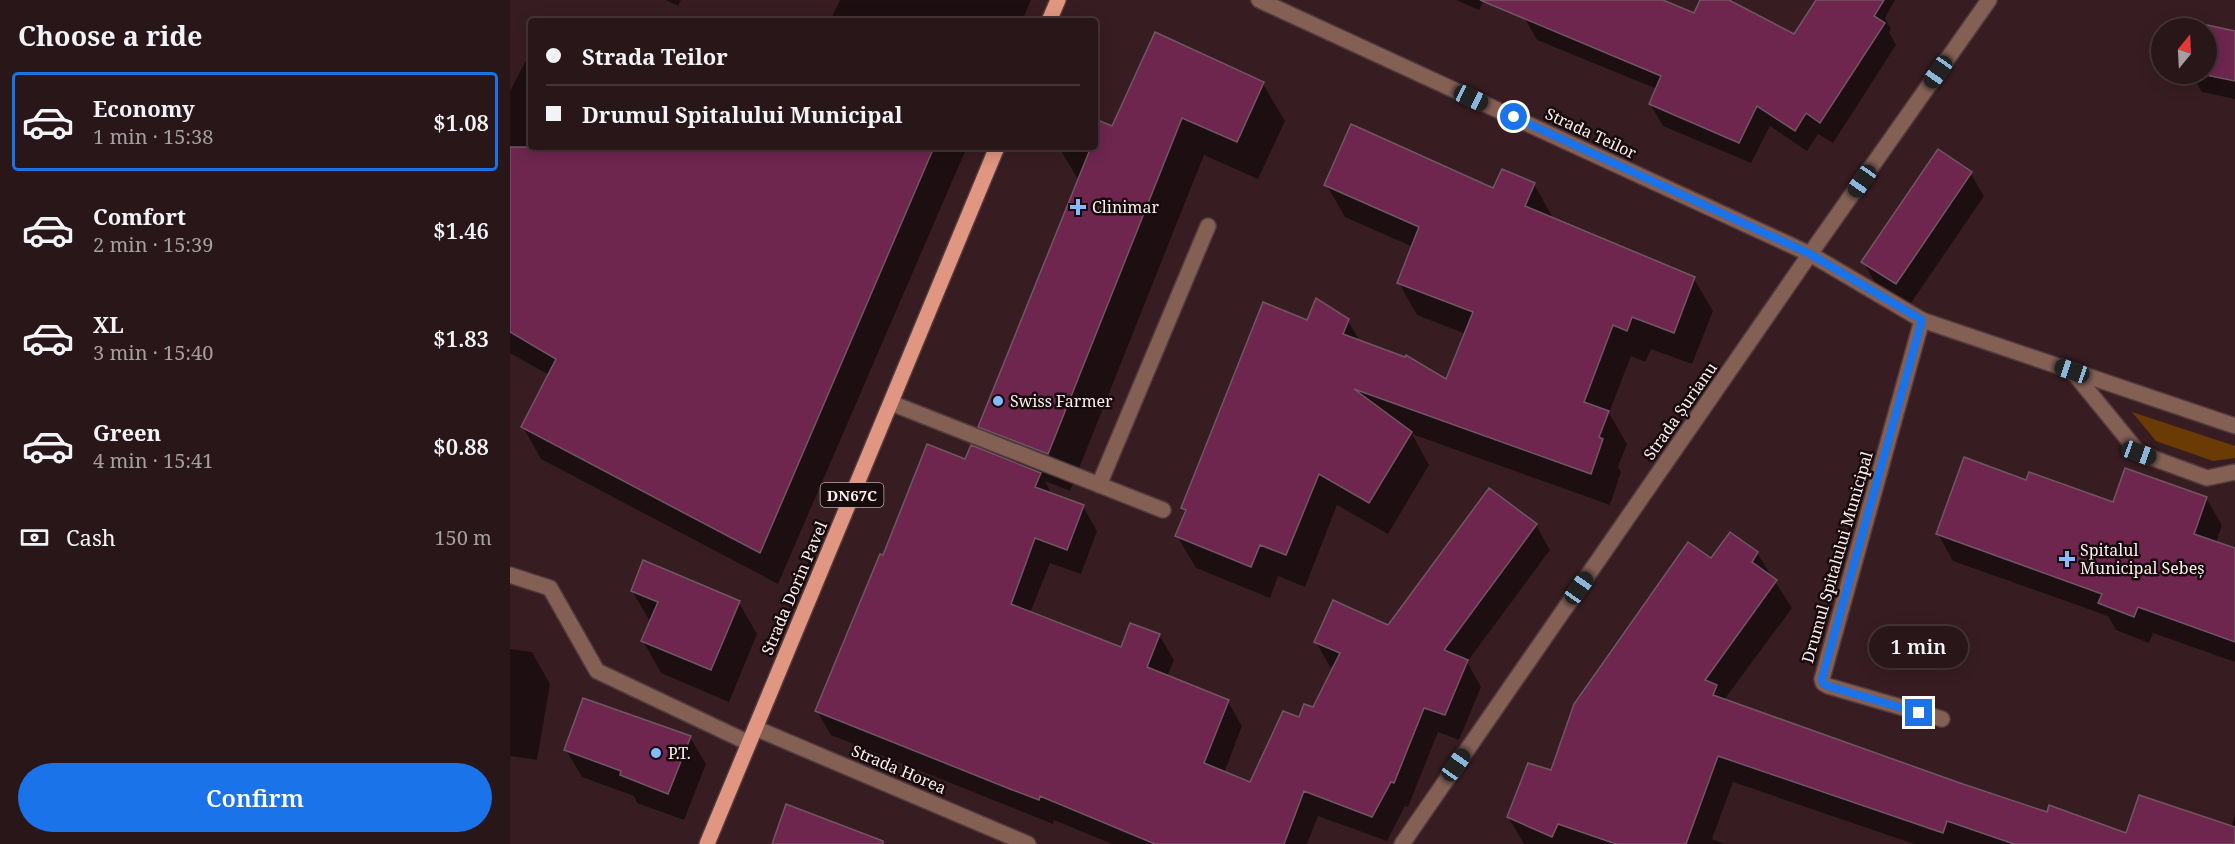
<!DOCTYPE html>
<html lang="en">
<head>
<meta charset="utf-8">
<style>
	:root { --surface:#291619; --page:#352326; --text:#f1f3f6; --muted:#a59fa2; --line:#453538; --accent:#1a73e8 }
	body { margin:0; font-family:"Noto Serif",serif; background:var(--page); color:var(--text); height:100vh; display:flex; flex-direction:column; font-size:22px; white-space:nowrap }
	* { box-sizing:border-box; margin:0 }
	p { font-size:20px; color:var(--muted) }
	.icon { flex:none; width:33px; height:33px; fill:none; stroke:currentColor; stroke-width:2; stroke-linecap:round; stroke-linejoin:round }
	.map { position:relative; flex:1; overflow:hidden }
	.sheet { display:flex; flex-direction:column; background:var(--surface); width:510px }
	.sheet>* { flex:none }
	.top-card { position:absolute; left:18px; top:18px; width:570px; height:132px; border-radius:6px; box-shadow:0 3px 15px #0003,0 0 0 2px var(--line); display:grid; align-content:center; height:132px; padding:0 18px; background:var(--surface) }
	.needle { width:39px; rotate:18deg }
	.buttons { position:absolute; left:1641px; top:18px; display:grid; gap:12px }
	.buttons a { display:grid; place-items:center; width:66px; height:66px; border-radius:50%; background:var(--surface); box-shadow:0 3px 15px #0003,0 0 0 2px var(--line); font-size:30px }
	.end { position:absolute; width:27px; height:27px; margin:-14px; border:8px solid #1a73e8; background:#fff; box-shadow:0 0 0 3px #fff }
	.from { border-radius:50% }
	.bubble { position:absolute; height:42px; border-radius:21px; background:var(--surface); box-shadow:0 3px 15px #0003,0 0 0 2px var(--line); font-size:20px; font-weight:600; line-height:42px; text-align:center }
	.car { position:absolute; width:18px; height:36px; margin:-18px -9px; border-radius:8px; box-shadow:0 0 4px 2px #0007; background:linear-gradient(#222 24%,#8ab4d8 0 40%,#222 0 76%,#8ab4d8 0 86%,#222 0) }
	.top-card b { display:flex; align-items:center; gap:21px; height:57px; font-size:22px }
	.top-card b+b { border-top:2px solid var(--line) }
	.top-card i { width:15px; height:15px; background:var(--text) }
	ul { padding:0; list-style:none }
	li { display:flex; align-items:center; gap:18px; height:99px; margin:0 12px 9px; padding:0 6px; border:3px solid transparent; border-radius:6px }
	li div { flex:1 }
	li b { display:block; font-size:22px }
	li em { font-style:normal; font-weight:600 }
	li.active { border-color:var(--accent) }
	li>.icon { width:54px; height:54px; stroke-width:1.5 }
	h2 { padding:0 18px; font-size:27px; line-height:72px }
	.pay { display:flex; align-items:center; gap:15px; height:66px; padding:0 18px; font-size:22px }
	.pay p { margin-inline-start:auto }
	.button { display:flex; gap:12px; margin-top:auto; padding:12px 18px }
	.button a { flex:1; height:69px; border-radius:36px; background:var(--accent); color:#fff; font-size:24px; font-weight:600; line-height:69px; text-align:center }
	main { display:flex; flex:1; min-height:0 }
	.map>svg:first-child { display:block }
</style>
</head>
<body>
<main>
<section class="sheet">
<h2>Choose a ride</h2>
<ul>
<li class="active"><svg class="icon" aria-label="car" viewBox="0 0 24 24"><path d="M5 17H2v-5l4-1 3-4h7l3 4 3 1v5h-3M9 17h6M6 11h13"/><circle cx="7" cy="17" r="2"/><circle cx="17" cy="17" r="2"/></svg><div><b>Economy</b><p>1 min · 15:38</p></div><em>$1.08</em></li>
<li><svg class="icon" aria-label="car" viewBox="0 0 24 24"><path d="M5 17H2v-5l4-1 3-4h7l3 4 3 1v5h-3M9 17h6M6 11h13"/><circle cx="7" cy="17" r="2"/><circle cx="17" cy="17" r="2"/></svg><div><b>Comfort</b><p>2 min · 15:39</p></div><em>$1.46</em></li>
<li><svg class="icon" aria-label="car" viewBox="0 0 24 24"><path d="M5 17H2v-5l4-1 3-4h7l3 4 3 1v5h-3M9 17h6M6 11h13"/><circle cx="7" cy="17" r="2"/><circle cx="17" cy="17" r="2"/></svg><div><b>XL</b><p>3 min · 15:40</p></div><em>$1.83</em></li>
<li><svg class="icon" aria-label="car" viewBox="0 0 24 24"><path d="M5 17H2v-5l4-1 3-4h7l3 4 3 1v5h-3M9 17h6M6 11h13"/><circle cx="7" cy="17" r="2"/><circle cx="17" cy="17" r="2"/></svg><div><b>Green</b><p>4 min · 15:41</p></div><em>$0.88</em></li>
</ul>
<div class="pay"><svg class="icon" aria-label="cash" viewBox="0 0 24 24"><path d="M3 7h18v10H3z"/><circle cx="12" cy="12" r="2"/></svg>Cash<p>150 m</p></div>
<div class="button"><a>Confirm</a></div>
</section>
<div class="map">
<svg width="1725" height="844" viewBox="0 0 1725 844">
	<rect width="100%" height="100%" fill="#371d21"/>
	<!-- green -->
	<path fill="#6b3b06" d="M1622,412l103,34v12l-22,3 -57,-20z"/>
	<!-- shadow -->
	<g fill="#0007">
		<path d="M156,0h15l-3,6z"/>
		<path d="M330,0h191l-9,21h-192z"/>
		<path d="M946,0h28l-5,10z"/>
		<path d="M991,0h158l36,15 7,-15h24l68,36 24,-36h77l-10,18 6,11 -2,3 7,13 -63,98 -15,-9 -11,17 -37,-25 -19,37 -88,-37 -13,-22 7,-15 -120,-49 -12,-21z"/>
		<path d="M1689,24l36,9v66l-33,-7 -11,-18h15v-46h-8z"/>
		<path d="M21,51v96h436l-189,437 -237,-125 -18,-32 26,-52 -39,-22v-262z"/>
		<path d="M753,84l22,37 -27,58 -54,-24 -134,336 -25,-10 7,14 31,11 14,25 -16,43 -31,-11 -20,50 92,36 37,-14 15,25 -7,17 61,25 14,24 -18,47 27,11 49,-65 13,-10 21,-41 -4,-1 -14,-25 72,-15 148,-102 14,25 -83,112 14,25 -22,53 -21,-8 -30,75 -3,-1 -18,35 -69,-25 -11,28h-195l-58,-24 -1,4 -222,-89 -14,-24 67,-154 82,-96 31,-4 -17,-30 99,-246 -19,-32 1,-2h34v-26l18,7z"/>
		<path d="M1461,174l13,22 -75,110 -33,-22 -13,-22z"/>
		<path d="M816,184l168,6 40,-6 18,32 -1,3 143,60 19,32 -21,53 -41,-15 -6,13 -14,-6 -22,57 18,31 -9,23 3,5 -11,33 -198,-71 17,31 -41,69 -51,-29 -32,82 -27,-11 -8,22 -74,-30 -19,-32 9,-22 -3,-6 125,-186 40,-1 13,22 86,39 19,-48 -49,-19 -18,-32 14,-36 -68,-30z"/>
		<path d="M1517,481l87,23 92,-6 16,27 -6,18 19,7v112l-82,-29 -4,10 -33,-13 -8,-14 -155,-55 -15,-27z"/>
		<path d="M1220,534l27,19 35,55 -68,92 236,84 88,30 79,21 104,-8 4,-12v29h-321l-181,-62 -21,57 13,5h-201l-16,-27 44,-45z"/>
		<path d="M122,591l107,12 18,31 -28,68 -68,-29 -18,-32 8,-18z"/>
		<path d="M0,649l22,3 18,32 -13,76 -27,-4z"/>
		<path d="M180,737l16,27 -22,56 -47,-17 -3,-7 -52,-19 -16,-27z"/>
	</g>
	<!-- building -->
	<g fill="#6e264f" stroke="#715663" stroke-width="1.5">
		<path d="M970,0h183l31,13 6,-13h29l65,34 22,-34h68l-10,16 11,7 -65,100 -14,-10 -11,18 -38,-25 -18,37 -90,-39 12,-28z"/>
		<path d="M1688,23l37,8v50l-34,-7h5v-46h-10z"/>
		<path d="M645,32l109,50 -27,60 -55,-24 -134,336 -70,-27 113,-280h4v-28l17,7z"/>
		<path d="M841,124l142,64 9,-19 33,14 -10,23 170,71 -21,56 -42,-16 -5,14 -14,-6 -29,77 25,9 -10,26 4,2 -12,35 -237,-85 58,43 -43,71 -50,-29 -33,81 -26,-10 -9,22 -76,-31 11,-26 -5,-2 82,-206 44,18 9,-22 33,21 -6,15 62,23 1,-2 40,24 27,-67 -76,-29 22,-56 -95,-42z"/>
		<path d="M0,147h424l-174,406 -239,-126 35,-68 -46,-27z"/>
		<path d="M1428,149l34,23 -76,112 -35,-22z"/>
		<path d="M417,444l38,15 6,-14 70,28 -6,14 49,18 -17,45 -32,-12 -24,66 110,43 9,-24 30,11 -13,33 82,33 -25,63 46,19 33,-71 16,6 5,-13 9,3 27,-54 -26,-11 19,-42 55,25 101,-137 48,36 -93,126 24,10 -23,55 -21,-7 -30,75 -3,-1 -19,35 -68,-26 -20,53h-129l-115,-48 -1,4 -29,-11 -195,-78 65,-157 3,1z"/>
		<path d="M1454,457l62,23 3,-8 84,30 12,-34 82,29 -13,37 41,14v94l-97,-35 -4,10 -36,-14 4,-9 -166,-60z"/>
		<path d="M1220,532l28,20 -6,10 25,18 -72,100 12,5 -4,10 247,88 87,29 2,-7 77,28 13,-38 96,32v17h-221l-67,-23 -4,12 -225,-77 -32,88h-70l-58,-20 -6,13 -45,-20 21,-54 23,7 23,-66 114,-162 23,16z"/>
		<path d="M133,560l97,41 -29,69 -70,-29 17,-39 -27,-11z"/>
		<path d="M73,698l108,38 -23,58 -48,-19 1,-4 -57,-21z"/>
		<path d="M276,804l97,37v3h-111z"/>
	</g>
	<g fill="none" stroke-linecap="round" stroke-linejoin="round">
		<!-- minor casing -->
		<g stroke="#533a3e" stroke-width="18">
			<g id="minor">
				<path d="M749,0l551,254 112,66 313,106"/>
				<path d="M1412,320l-100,359 1,4 5,3 114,33"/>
				<path d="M1562,371l67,82 68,25 28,-6"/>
				<path d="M381,403l272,107"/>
				<path d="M589,485l109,-259"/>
				<path d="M0,575l40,13 47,83 152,72"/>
				<path d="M245,728l273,116"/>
				<path d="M892,844l408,-590 179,-254"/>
			</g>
		</g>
		<!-- major casing -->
		<g stroke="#533a3e" stroke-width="18">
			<g id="major">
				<path d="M539,21l9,-21"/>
				<path d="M197,844l290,-697"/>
			</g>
		</g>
		<!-- minor -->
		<use href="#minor" stroke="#835f54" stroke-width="15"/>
		<!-- major -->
		<use href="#major" stroke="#e09681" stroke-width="15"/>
	</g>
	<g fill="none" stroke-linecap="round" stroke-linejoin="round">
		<!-- route -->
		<path stroke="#1a73e8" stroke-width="8" d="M1004,117l296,137 112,66 -100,359 1,4 5,3 91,27"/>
	</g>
	<!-- markers -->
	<g fill="#83bcfb" stroke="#170b0d" stroke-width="2">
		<path d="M565 198h6v6h6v6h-6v6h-6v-6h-6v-6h6z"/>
		<circle cx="488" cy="401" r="6"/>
		<path d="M1554 550h6v6h6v6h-6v6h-6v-6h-6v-6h6z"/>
		<circle cx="146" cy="753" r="6"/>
	</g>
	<g text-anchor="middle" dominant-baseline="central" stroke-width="5" stroke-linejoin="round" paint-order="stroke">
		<!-- shield labels -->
		<rect fill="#170b0d" stroke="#b8aaab" stroke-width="1.5" x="310.5" y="483" width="63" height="24" rx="4.5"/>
		<g font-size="15" font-weight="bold" fill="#fdeeef">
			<text x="342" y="495">DN67C</text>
		</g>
		<!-- street labels -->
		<g font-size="16" fill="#fdeeef" stroke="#170b0d">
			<text transform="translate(1081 133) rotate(25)">Strada Teilor</text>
			<text transform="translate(1170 411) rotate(-55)">Strada Șurianu</text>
			<text transform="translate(1327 557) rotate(-74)">Drumul Spitalului Municipal</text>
			<text transform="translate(284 588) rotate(-67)">Strada Dorin Pavel</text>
			<text transform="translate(389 769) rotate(23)">Strada Horea</text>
		</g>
		<!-- poi labels -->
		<g font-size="16" fill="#fdeeef" stroke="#170b0d" text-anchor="start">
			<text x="582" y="207">Clinimar</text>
			<text x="500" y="401">Swiss Farmer</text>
			<text x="1570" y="550">Spitalul<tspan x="1570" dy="18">Municipal Sebeș</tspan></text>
			<text x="158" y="753">P.T.</text>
		</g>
	</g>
</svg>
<div class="buttons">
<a><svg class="needle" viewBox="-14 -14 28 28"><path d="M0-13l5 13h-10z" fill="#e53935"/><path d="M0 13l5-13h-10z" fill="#a59fa2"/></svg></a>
</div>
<i class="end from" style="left:1004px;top:117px"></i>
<i class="end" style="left:1409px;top:713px"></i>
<div class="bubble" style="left:1359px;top:626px;width:99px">1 min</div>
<i class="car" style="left:1428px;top:72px;rotate:215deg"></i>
<i class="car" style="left:961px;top:98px;rotate:115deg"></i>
<i class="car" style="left:1352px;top:181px;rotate:215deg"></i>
<i class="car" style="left:1562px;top:371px;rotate:289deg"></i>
<i class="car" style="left:1629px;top:453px;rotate:110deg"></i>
<i class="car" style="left:1069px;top:588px;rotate:35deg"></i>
<i class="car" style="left:946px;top:765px;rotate:35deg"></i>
<div class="top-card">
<b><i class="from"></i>Strada Teilor</b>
<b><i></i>Drumul Spitalului Municipal</b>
</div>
</div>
</main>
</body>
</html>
